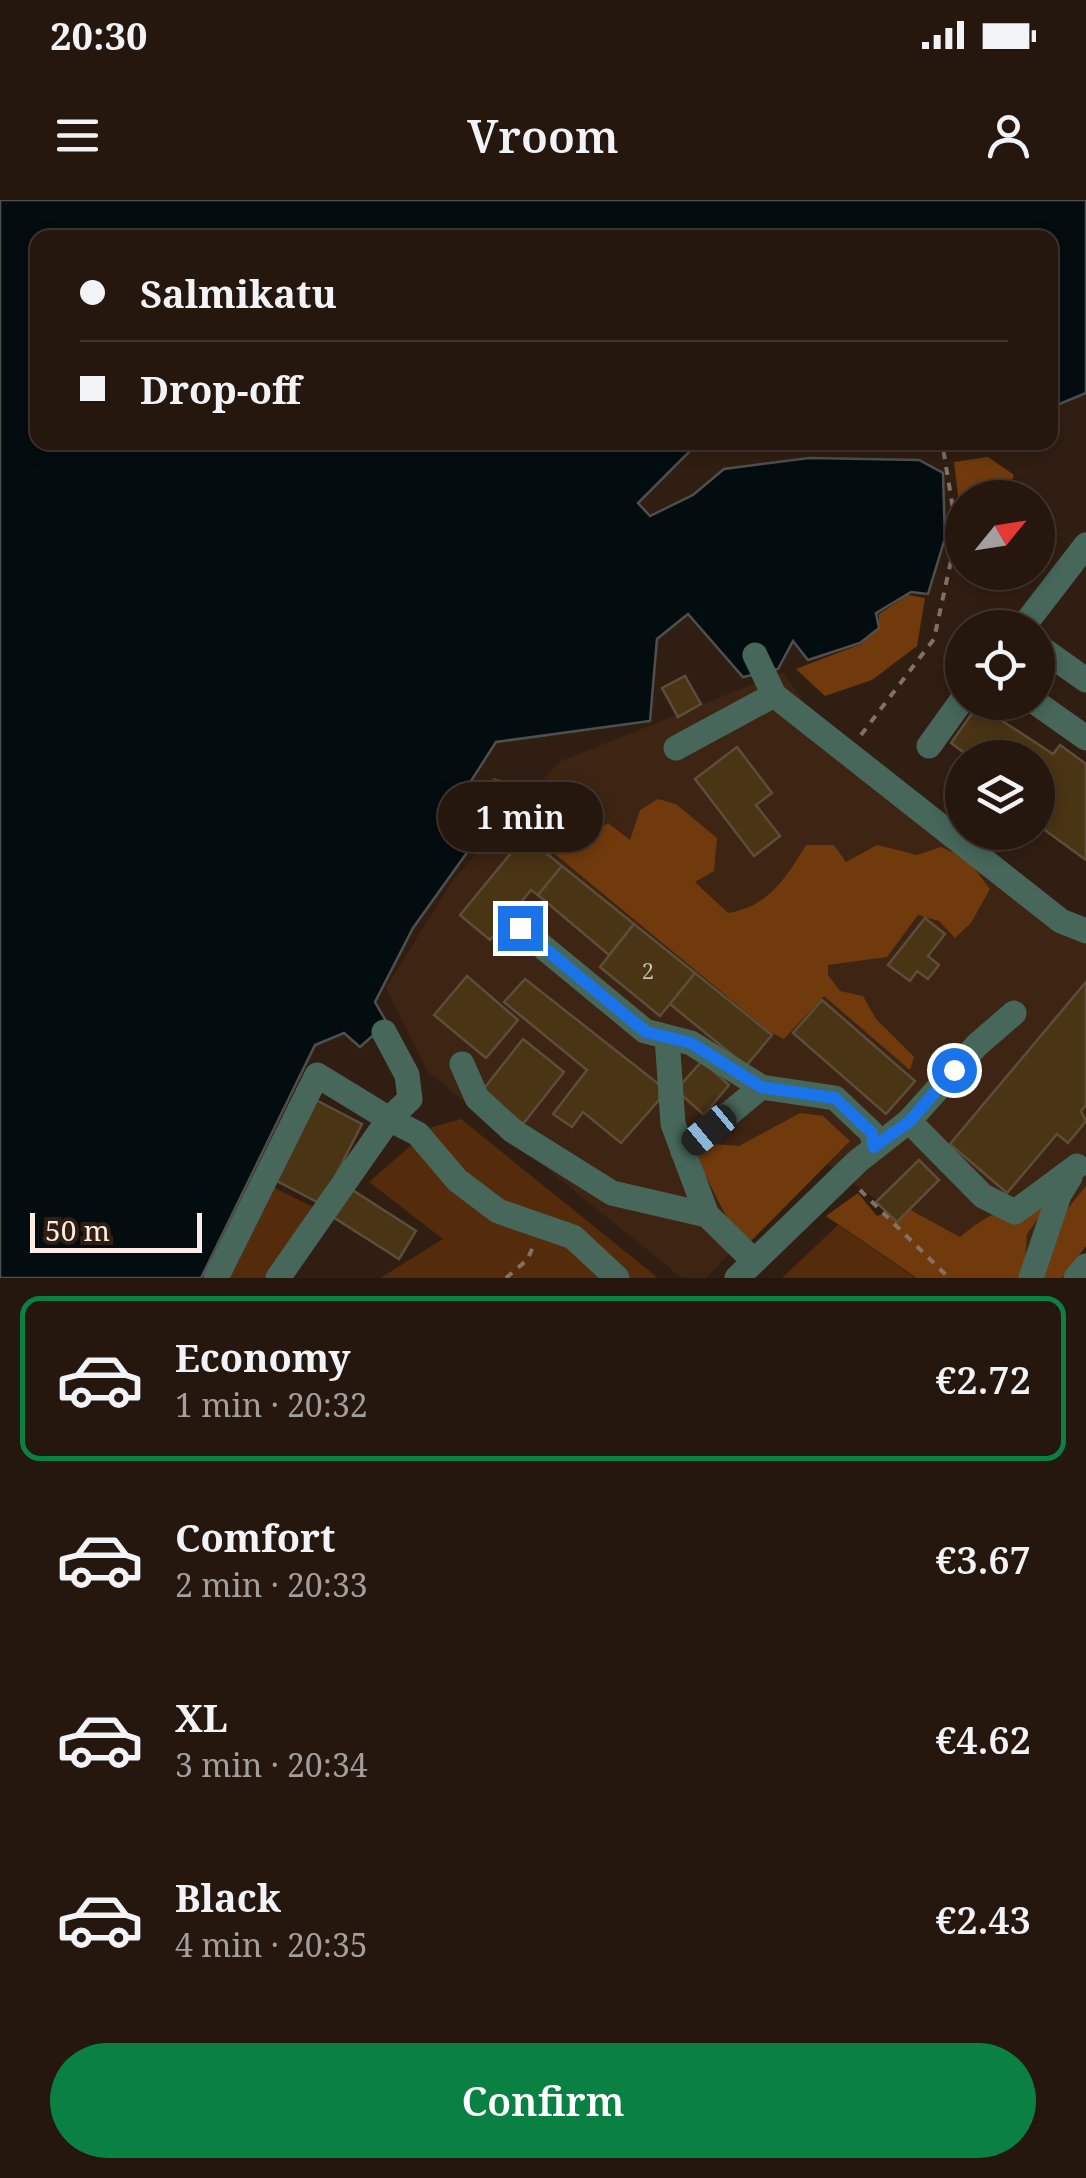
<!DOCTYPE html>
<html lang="en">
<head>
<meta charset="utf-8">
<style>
	:root { --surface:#25160e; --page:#2d1f17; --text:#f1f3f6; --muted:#a39f9e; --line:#42352e; --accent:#0b8043 }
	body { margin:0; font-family:"Noto Serif",serif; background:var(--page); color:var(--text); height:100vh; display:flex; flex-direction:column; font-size:38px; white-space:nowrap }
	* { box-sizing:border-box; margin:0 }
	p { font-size:32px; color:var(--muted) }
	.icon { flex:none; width:55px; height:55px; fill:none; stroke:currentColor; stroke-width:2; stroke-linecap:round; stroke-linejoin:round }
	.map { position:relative; height:1078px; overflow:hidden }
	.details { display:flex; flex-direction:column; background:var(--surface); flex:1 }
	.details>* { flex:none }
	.guide { position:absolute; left:30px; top:30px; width:1028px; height:220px; border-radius:20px; box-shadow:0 5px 15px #0003,0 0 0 2px var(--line); display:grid; align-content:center; height:220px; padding:0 50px; background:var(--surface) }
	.needle { width:65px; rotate:60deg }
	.fabs { position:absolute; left:945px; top:280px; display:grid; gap:20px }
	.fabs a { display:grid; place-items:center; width:110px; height:110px; border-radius:50%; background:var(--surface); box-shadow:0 5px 15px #0003,0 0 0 2px var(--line); font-size:50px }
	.scale { position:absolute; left:30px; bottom:25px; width:172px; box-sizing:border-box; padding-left:10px; border:5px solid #fbede5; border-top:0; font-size:28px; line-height:35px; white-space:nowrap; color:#fbede5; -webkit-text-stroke:8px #311e12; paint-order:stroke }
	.end { position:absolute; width:45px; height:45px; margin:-22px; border:12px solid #1a73e8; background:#fff; box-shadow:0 0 0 5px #fff }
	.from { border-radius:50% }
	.bubble { position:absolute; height:70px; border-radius:35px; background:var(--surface); box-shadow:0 5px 15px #0003,0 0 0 2px var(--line); font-size:32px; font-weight:600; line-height:70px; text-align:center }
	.car { position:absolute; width:30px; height:60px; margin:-30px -15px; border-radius:12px; box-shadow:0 0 8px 2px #0007; background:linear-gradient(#222 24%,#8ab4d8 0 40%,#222 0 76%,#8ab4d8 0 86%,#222 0) }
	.guide b { display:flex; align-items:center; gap:35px; height:95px; font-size:38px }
	.guide b+b { border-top:2px solid var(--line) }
	.guide i { width:25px; height:25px; background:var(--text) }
	ul { padding:18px 0 0; list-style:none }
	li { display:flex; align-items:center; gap:30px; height:165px; margin:0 20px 15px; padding:0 30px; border:5px solid transparent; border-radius:20px }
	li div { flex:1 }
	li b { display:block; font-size:38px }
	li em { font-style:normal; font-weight:600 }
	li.current { border-color:var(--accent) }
	li>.icon { width:90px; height:90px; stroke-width:1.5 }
	.cta { display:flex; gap:20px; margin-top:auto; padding:20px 50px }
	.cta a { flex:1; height:115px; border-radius:60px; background:var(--accent); color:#fff; font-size:40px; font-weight:600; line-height:115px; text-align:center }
	.status { display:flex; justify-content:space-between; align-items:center; height:70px; padding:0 50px; background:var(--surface); direction:ltr }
	.status svg { height:28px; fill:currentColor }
	header { display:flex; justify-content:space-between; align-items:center; height:130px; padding:0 50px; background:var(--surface); font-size:45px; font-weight:600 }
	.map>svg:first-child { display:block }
</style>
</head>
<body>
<div class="status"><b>20:30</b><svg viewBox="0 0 49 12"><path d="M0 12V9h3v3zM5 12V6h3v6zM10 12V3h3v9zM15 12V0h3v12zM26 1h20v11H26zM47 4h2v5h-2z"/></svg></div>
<header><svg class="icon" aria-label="menu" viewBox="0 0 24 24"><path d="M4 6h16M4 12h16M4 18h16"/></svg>Vroom<svg class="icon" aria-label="person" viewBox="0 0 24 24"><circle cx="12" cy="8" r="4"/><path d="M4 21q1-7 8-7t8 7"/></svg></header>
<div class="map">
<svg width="1086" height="1078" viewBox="0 0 1086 1078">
	<rect width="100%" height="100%" fill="#311e12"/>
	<!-- built -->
	<path fill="#3d2413" d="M783,472l27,40 276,213v314l-101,39 -165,-119 -114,119h-24l-254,-206 -42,-84 66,-107 107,-119z"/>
	<!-- green -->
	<g fill="#542b0b">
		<path d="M461,919l197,159h-278l63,-39 -74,-57 63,-55z"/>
		<path d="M271,986l42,21 -44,71h-42z"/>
		<path d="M838,1025l78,53h-134z"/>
	</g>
	<!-- forest -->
	<g fill="#703a0d">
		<path d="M988,257l26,18 -8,22 -44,1v31l-8,-67z"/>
		<path d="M908,395l17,3 -8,48 -45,34 -47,16 -29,-27 65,-25 18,-17v-13z"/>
		<path d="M493,578l33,7 60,53 22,-15 22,17 10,-30 18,-11 18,5 41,34 -3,33 -19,11 33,31c41,-7 57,-34 78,-68h28l12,17 31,-17 40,10 24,-8 26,12 23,30 -19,34 -16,15 -16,-17 -21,-6 -31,42 -59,8v10l12,16 23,5 13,23 38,38 -4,13 -86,-74 -40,43 -14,-7 -244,-202 -20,22 -23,-30z"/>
		<path d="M800,913l23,3 27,25 -100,101 -23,-24 -32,-63 19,-11 25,2z"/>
		<path d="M1086,986v60l-24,32h-19l17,-60z"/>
		<path d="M858,993l19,23 28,-9 55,30c27,-23 51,-35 87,-31l-20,28 -3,44h-107l-91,-62z"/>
	</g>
	<!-- water -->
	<path fill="#030c0f" stroke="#4d504f" stroke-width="2.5" d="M0,0h1086v193l-36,15v-170h-1012v204l660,1 -60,60 12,13 43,-21 31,-26 85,-11 110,2 24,13 2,65 -17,56 -17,-2 -35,21 3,15 -19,15 -52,17 -15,-19 -15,28 -35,8 -55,-63 -31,25 -7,82 -154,21 -50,78 25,27 -58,81 -38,74 12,21 -27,24 -16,-14 -29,12 -114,233h-201z"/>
	<!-- building -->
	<g fill="#493413" stroke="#5c4e3a" stroke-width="2.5">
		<path d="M685,476l16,28 -23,13 -16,-29z"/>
		<path d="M978,505l75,49 7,-9 26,19v96l-48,-35v-67h-67l-20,-15z"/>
		<path d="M737,547l35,46 -16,12 24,31 -26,20 -59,-77z"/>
		<path d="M525,636l37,30 -24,29 -7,-5 -41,50 -30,-25z"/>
		<path d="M562,666l72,58 -25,31 -71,-60z"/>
		<path d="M925,718l20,16 -17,22 11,9 -11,14 -11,-8 -7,10 -22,-16z"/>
		<path d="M634,724l61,49 -35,43 -60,-49z"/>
		<path d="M695,773l77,62 -26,31 -76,-62z"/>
		<path d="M467,776l51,44 -32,38 -52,-43z"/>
		<path d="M525,779l136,107 -2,14 -38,43 -38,-31 -11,15 -19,-13 34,-44 -83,-68z"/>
		<path d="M1086,782v123l-5,6 5,10 -18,22 -11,-9 -50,59 -57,-49z"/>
		<path d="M822,800l93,81 -29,33 -93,-81z"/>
		<path d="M523,839l41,33 -41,52 -41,-33z"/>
		<path d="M702,861l27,24 -25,30 -28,-25z"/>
		<path d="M314,899l48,25 -41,80 -48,-25z"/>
		<path d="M919,960l20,20 -42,42 -21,-20z"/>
		<path d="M351,989l65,42 -17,28 -66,-42z"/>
	</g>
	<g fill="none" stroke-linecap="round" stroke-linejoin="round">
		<!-- path -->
		<g stroke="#827167" stroke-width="4" stroke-dasharray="8 8" stroke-linecap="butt">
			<path d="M861,535l73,-96 23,-106 -15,-91"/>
			<path d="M860,990l89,88"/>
			<path d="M506,1078l21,-18 6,-13"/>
		</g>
		<!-- minor -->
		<g stroke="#47675b" stroke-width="25">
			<path d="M1022,428l64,-83"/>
			<path d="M1038,446l48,34"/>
			<path d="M755,455l19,40 287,226 25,10"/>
			<path d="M1035,502l51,36"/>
			<path d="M929,546l33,-46"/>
			<path d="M676,548l98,-53"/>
			<path d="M520,728l125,103 46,12 70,44 74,11 37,35 3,14"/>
			<path d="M667,837l6,87 34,91 47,46"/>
			<path d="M462,864l15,34 36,33 99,62 95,22"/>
			<path d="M909,921l74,75 32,16 62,-46"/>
			<path d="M683,952l78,-65"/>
			<path d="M216,1078l101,-203 72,44 21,-20 -3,-24 -23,-43"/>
			<path d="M278,1078l111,-159 29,15 39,46 41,31 75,26 44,41"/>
			<path d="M737,1078l121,-117 51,-40 68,-76 37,-32"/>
			<path d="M1031,1078l28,-83 11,-18"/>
			<path d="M1076,1078l10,-12"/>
		</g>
	</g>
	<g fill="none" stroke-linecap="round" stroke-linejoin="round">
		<!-- route -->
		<path stroke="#1a73e8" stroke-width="12" d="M520,728l126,104 45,11 70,44 74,11 37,35 2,14 36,-26 44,-51"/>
	</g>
	<g text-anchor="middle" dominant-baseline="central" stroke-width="10" stroke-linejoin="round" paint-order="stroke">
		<!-- number labels -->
		<g font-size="22" fill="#cebfb0">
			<text x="648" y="770">2</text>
		</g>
	</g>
</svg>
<div class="fabs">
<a><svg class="needle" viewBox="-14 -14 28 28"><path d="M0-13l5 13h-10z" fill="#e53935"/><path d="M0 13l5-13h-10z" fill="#a39f9e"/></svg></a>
<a><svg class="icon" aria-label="locate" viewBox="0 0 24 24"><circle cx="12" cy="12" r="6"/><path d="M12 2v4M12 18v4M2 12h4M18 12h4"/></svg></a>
<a><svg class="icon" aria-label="layers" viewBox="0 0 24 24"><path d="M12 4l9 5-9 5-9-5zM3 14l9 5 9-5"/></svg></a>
</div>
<div class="scale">50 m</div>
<i class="end from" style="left:954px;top:870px"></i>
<i class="end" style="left:520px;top:728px"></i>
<div class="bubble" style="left:438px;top:582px;width:165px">1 min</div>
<i class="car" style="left:709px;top:930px;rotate:230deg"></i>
<div class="guide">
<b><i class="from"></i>Salmikatu</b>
<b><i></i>Drop-off</b>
</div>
</div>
<section class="details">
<ul>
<li class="current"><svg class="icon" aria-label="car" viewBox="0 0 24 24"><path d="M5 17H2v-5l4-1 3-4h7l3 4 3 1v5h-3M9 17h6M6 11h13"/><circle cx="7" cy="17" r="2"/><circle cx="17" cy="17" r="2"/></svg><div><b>Economy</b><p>1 min · 20:32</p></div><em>€2.72</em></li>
<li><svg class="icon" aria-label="car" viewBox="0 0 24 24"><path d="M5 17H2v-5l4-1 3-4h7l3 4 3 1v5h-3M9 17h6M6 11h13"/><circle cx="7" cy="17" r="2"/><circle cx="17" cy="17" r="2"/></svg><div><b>Comfort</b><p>2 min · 20:33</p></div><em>€3.67</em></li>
<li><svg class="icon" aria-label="car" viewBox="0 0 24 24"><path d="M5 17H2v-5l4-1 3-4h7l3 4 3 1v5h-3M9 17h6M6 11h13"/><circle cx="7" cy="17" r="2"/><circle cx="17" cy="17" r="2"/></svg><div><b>XL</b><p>3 min · 20:34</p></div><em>€4.62</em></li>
<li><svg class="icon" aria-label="car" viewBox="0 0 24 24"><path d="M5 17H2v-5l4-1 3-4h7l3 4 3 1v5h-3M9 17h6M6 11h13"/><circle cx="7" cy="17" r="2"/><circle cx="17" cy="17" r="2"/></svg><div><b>Black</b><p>4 min · 20:35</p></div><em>€2.43</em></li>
</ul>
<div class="cta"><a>Confirm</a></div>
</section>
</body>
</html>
